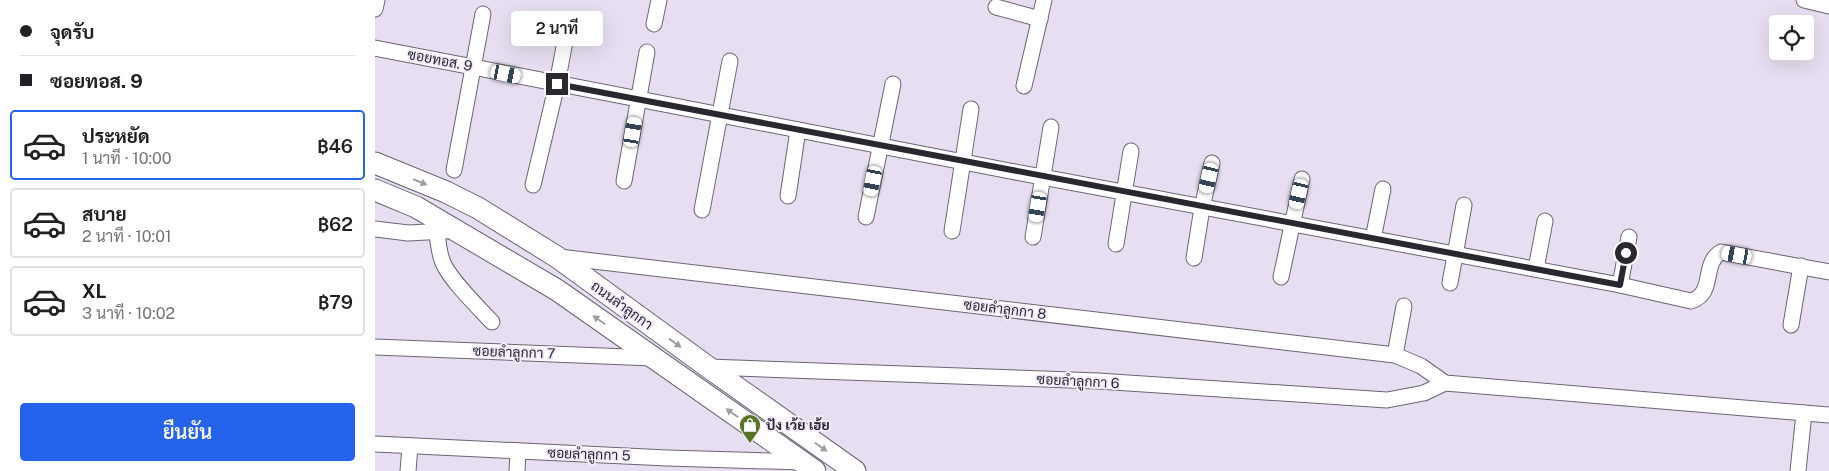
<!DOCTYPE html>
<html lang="th">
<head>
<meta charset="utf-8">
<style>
	:root { --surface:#fff; --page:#f6f6f6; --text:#202124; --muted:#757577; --line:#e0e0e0; --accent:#2563eb }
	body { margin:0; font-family:"Public Sans",Sarabun,sans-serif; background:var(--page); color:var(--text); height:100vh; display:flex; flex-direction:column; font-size:19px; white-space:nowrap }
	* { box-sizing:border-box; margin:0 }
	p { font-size:16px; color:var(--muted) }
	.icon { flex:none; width:28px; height:28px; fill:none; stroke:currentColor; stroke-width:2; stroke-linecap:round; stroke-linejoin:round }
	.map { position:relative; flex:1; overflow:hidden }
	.panel { display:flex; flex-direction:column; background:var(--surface); width:375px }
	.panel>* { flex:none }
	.banner { display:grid; align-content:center; height:110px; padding:0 20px; background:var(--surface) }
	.tools { position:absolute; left:1394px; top:15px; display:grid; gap:10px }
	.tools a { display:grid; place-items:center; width:45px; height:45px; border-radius:5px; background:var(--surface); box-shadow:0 5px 20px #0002; font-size:25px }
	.end { position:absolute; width:22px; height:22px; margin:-11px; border:6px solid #2a272e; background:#fff; box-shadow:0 0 0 2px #fff }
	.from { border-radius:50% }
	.bubble { position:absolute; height:35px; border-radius:5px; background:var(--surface); box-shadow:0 5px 20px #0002; font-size:16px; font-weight:600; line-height:35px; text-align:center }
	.car { position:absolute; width:15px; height:30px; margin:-15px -8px; border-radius:6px; box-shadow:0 0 4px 1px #0007; background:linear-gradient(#fff 24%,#345 0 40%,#fff 0 76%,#345 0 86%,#fff 0) }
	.banner b { display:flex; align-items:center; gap:18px; height:48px; font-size:19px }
	.banner b+b { border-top:1px solid var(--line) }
	.banner i { width:12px; height:12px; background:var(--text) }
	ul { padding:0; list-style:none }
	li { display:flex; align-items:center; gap:15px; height:70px; margin:0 10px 8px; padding:0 10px; border:2px solid var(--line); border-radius:5px }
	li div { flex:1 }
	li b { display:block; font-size:19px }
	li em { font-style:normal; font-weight:600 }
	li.active { border-color:var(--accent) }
	li>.icon { width:45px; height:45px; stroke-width:1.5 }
	.button { display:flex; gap:10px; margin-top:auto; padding:10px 20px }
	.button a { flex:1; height:58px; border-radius:5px; background:var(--accent); color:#fff; font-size:20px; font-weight:600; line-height:58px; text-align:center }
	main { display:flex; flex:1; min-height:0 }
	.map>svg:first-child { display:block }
</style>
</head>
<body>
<main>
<section class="panel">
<div class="banner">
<b><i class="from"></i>จุดรับ</b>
<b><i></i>ซอยทอส. 9</b>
</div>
<ul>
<li class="active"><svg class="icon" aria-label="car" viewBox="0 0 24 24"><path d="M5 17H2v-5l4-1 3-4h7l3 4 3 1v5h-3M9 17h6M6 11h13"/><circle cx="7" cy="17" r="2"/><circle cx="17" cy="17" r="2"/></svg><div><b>ประหยัด</b><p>1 นาที · 10:00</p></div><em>฿46</em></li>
<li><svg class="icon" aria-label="car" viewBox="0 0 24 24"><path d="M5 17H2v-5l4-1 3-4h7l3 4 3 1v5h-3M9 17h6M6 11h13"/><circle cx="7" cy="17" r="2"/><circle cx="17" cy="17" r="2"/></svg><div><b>สบาย</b><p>2 นาที · 10:01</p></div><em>฿62</em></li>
<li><svg class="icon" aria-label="car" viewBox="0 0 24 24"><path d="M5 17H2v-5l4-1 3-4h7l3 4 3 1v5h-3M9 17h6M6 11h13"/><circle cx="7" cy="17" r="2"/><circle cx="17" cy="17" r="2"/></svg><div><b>XL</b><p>3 นาที · 10:02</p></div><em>฿79</em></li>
</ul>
<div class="button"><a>ยืนยัน</a></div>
</section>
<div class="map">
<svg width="1454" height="471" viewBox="0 0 1454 471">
	<rect width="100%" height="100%" fill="#e7dff1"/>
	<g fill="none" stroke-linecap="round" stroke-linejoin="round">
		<!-- minor casing -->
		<g stroke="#6b6473" stroke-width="17">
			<g id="minor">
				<path d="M1429,0l25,6"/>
				<path d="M621,7l44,12"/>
				<path d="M0,9l2,-9"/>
				<path d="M279,24l5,-24"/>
				<path d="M0,48l635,123 610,114 71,16c25,-8 10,-37 30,-49l108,20"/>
				<path d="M649,86l20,-86"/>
				<path d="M79,170l29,-156"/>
				<path d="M249,181l23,-129"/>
				<path d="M158,185l24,-101 9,-48"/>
				<path d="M413,196l10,-66"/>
				<path d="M327,210l28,-149"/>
				<path d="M491,217l27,-133"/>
				<path d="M0,229l33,4 38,-2"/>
				<path d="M577,231l19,-122"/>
				<path d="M62,233c1,9 2,19 5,27 5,17 37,48 50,62"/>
				<path d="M658,237l18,-110"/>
				<path d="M998,239l10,-50"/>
				<path d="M741,244l15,-93"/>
				<path d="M184,257l836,98 26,11 24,17 384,32"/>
				<path d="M819,258l8,-50 10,-45"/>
				<path d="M1161,269l9,-48"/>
				<path d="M906,277l21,-98"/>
				<path d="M1075,283l14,-78"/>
				<path d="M1245,285l9,-48"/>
				<path d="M1416,325l10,-59"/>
				<path d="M0,347l278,11"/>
				<path d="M1020,355l9,-49"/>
				<path d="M333,367l390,14 289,19 37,-7 21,-10"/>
				<path d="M0,444l292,14 135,4"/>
				<path d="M33,471l2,-25"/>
				<path d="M142,471l1,-20"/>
				<path d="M1423,471l6,-58"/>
			</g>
		</g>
		<!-- secondary casing -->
		<g stroke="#6b6473" stroke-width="23">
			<g id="secondary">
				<path d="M0,163l71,29 32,16 79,49 151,110 147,104"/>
				<path d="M0,190l41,17 141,83 258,181"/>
			</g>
		</g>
		<!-- minor -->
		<use href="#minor" stroke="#fff" stroke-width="15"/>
		<!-- secondary -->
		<use href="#secondary" stroke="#fff" stroke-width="21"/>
	</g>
	<!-- one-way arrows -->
	<defs><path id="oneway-solid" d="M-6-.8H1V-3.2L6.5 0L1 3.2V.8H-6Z" transform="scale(1.25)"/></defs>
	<g fill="#9f9ea1">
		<use href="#oneway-solid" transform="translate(45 182) rotate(22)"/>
		<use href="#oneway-solid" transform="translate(224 320) rotate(-145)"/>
		<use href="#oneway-solid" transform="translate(300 343) rotate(36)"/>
		<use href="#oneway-solid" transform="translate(357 413) rotate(-145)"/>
		<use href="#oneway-solid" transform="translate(446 447) rotate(35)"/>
	</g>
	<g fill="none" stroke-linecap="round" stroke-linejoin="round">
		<!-- route -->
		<path stroke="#2a272e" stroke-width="6" d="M182,84l1063,201 6,-32"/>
	</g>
	<!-- icons -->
	<defs>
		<g id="shop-pin" transform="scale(1.125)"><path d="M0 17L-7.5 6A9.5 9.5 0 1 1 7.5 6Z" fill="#597326" stroke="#f4ecfe"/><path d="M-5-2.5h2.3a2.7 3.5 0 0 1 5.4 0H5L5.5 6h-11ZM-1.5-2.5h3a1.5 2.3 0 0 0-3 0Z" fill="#fff"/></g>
	</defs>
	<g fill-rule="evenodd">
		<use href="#shop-pin" x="375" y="425"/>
	</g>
	<g text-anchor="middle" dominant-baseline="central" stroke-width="4" stroke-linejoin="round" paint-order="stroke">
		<!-- street labels -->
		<g font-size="14" fill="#2a272e" stroke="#f4ecfe">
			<text transform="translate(65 60) rotate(11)">ซอยทอส. 9</text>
			<text transform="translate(247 305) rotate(36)">ถนนลำลูกกา</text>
			<text transform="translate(630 309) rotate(7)">ซอยลำลูกกา 8</text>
			<text transform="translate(139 352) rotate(2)">ซอยลำลูกกา 7</text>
			<text transform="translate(703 381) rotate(3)">ซอยลำลูกกา 6</text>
			<text transform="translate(214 454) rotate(2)">ซอยลำลูกกา 5</text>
		</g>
		<!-- poi labels -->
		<g font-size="14" font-weight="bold" fill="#2a272e" stroke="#f4ecfe" text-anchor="start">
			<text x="391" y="425">ปัง เว้ย เฮ้ย</text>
		</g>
	</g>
</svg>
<div class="tools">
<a><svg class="icon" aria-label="locate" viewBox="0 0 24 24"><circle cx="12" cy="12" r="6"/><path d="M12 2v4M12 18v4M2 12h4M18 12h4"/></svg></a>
</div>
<i class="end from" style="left:1251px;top:253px"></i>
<i class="end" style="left:182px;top:84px"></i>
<div class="bubble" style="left:136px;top:11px;width:92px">2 นาที</div>
<i class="car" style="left:131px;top:74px;rotate:102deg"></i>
<i class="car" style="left:258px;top:132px;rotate:10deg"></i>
<i class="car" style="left:834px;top:178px;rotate:193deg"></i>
<i class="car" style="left:498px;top:181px;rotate:191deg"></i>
<i class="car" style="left:924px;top:194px;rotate:193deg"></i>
<i class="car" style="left:663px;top:207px;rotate:190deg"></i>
<i class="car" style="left:1362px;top:255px;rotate:280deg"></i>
</div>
</main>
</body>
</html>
